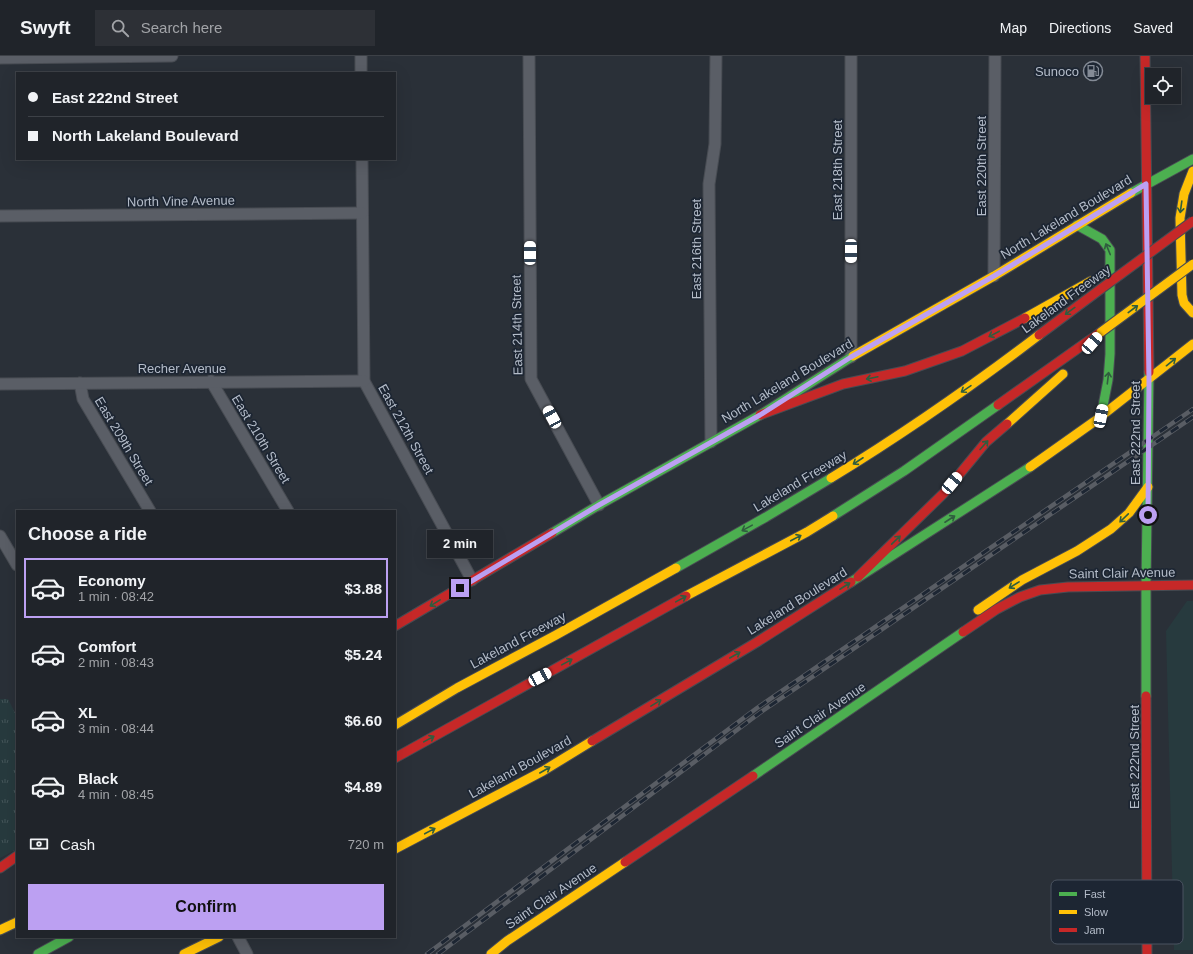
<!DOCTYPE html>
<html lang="en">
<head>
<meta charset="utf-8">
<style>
	:root { --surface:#20242a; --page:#2d3036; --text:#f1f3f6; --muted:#a2a4a8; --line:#3d4147; --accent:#bca0f2 }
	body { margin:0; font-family:Helvetica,sans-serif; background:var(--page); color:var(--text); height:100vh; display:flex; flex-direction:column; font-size:15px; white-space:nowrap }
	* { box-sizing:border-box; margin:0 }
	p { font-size:13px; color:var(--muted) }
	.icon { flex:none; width:22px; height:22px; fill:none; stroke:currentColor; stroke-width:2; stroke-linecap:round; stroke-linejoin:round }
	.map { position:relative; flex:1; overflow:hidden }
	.drawer { position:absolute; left:16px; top:454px; width:380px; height:428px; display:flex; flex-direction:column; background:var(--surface); border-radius:0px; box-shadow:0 4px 16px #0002,0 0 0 1px var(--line) }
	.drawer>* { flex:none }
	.hud { position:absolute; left:16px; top:16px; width:380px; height:88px; border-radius:0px; box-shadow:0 4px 16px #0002,0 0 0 1px var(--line); display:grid; align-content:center; height:88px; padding:0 12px; background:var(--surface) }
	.buttons { position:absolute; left:1145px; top:12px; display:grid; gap:8px }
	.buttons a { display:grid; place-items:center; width:36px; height:36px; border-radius:0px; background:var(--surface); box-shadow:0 4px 16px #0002,0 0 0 1px var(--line); font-size:20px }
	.end { position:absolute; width:18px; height:18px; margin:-9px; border:5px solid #bca0f2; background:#111; box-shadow:0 0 0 2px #111 }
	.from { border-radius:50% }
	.bubble { position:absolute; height:28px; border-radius:0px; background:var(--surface); box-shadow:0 4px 16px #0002,0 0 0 1px var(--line); font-size:13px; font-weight:600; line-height:28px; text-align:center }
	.car { position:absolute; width:12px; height:24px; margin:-12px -6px; border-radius:5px; box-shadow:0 0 3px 1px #0007; background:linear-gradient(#fff 24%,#345 0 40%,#fff 0 76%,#345 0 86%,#fff 0) }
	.hud b { display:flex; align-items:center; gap:14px; height:38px; font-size:15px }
	.hud b+b { border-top:1px solid var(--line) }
	.hud i { width:10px; height:10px; background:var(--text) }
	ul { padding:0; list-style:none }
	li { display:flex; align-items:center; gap:12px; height:60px; margin:0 8px 6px; padding:0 4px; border:2px solid transparent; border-radius:0px }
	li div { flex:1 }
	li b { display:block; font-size:15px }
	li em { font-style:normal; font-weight:600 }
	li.selected { border-color:var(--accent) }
	li>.icon { width:36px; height:36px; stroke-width:1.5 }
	h2 { padding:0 12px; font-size:18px; line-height:48px }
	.pay { display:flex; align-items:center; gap:10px; height:44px; padding:0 12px; font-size:15px }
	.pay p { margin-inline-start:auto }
	.action { display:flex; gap:8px; margin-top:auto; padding:8px 12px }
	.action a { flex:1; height:46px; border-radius:0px; background:var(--accent); color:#111; font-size:16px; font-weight:600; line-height:46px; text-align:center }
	header { display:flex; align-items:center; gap:24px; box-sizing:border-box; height:56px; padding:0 20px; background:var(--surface); border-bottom:1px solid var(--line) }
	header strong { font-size:19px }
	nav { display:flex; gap:22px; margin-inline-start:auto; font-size:14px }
	.search { width:280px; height:36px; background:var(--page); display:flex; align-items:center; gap:10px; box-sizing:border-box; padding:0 14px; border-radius:0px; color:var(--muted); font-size:15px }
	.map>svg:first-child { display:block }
</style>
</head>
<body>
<header>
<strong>Swyft</strong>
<div class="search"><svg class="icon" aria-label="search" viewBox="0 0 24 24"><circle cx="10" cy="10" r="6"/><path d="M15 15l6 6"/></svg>Search here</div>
<nav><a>Map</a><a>Directions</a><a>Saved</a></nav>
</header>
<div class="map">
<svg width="1193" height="898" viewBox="0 0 1193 898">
	<defs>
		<pattern id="grass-tufts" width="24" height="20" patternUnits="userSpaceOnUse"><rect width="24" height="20" fill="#273a3e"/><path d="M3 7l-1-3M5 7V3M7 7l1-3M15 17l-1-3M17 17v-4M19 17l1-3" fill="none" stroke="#445559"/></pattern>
	</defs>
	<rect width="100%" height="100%" fill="#2a3038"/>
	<!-- grass -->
	<path fill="url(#grass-tufts)" d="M0,643h8l9,18v132l-17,9z"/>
	<!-- park -->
	<path fill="#273a3e" d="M1187,545h6v349h-19l-8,-319z"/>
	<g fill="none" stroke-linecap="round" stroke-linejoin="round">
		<!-- street casing -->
		<g stroke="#484c53" stroke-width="13">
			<g id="street">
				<path d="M361,0v17"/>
				<path d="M529,0l2,323 68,126"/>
				<path d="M851,0v301"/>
				<path d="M0,2l172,-2"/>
				<path d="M362,103l2,222 108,199"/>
				<path d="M0,160l362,-3"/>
				<path d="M994,220l1,-220"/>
				<path d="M211,325l77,130"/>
				<path d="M80,327l3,16 67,112"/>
				<path d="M0,328l364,-3"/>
				<path d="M711,386l-2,-258 6,-40 1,-88"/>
				<path d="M0,480l17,29"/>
				<path d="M238,881l9,17"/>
			</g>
		</g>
		<!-- fast casing -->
		<g stroke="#484c53" stroke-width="11">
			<g id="fast">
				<path d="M1131,137l62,-34"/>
				<path d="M1077,169l25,14 8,11v104l-2,26 -7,36"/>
				<path d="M833,460l71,-45 94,-66"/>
				<path d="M552,477l47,-28 161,-90 93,-59"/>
				<path d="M676,512l90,-51 65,-39"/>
				<path d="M851,526l179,-115"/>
				<path d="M1146,640v-112l3,-212"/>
				<path d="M753,720l210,-144"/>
				<path d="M38,898l31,-17"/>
			</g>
		</g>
		<!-- slow casing -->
		<g stroke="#484c53" stroke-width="11">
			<g id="slow">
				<path d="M1193,115l-9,23 -4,24 2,77 2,8 9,10"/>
				<path d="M1025,262l66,-37"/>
				<path d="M853,300l141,-80 137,-83"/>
				<path d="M1007,368l56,-50"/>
				<path d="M1030,411l65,-46 98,-77"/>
				<path d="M831,422c72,-44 141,-92 208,-143"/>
				<path d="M686,540l121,-64 26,-16"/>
				<path d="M978,554l44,-30 55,-29 34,-22 18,-16 19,-26"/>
				<path d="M395,669l62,-37 99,-53 120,-67"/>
				<path d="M395,793l148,-78 49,-30"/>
				<path d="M0,874l17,-8"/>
				<path d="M184,898l35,-17"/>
				<path d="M491,898l16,-13 118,-79"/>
			</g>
		</g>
		<!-- jam casing -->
		<g stroke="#484c53" stroke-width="11">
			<g id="jam">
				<path d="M1145,0l4,316"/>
				<path d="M1039,279l63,-47"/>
				<path d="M998,349l103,-73"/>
				<path d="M760,359l83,-31 62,-13 57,-20 63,-33"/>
				<path d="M858,521l86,-84 42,-51 21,-18"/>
				<path d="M395,570l157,-93"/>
				<path d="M963,576l34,-23 23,-12 20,-7 28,-3 125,-2"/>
				<path d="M1146,640l1,258"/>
				<path d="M592,685l165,-99 94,-60"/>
				<path d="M395,702l291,-162"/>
				<path d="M625,806l128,-86"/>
				<path d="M0,812l17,-12"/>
			</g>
		</g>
		<!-- street -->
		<use href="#street" stroke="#5a5e66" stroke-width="11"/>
		<!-- fast -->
		<use href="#fast" stroke="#4caf50" stroke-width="9"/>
		<!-- slow -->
		<use href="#slow" stroke="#ffc107" stroke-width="9"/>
		<!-- jam -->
		<use href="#jam" stroke="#c62828" stroke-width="9"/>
		<!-- rail casing -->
		<g stroke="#595d64" stroke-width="4.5">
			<g id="rail">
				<path d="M427,898l330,-246 436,-299"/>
				<path d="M438,898l323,-242 432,-295"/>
			</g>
		</g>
		<!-- rail -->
		<use href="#rail" stroke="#1d2633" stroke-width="3" stroke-dasharray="9" stroke-linecap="butt"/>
		<!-- slow-bridge casing -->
		<g stroke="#474c53" stroke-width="11" stroke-linecap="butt">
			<path id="slow-bridge" d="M1101,276l92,-68"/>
		</g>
		<!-- jam-bridge casing -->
		<g stroke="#474c53" stroke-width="11" stroke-linecap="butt">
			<path id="jam-bridge" d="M1102,232l91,-67"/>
		</g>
		<!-- slow-bridge -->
		<use href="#slow-bridge" stroke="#ffc107" stroke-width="9"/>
		<!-- jam-bridge -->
		<use href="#jam-bridge" stroke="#c62828" stroke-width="9"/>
	</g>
	<!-- one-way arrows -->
	<defs><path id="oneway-shaft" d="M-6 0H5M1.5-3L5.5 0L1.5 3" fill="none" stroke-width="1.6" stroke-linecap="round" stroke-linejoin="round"/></defs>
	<g stroke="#305d3f">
		<use href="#oneway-shaft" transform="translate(1181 151) rotate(98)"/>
		<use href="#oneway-shaft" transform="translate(1108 193) rotate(-112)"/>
		<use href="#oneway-shaft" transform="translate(1133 253) rotate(-37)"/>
		<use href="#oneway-shaft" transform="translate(1070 255) rotate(144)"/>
		<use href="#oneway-shaft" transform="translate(994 278) rotate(152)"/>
		<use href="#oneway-shaft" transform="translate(1171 306) rotate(-39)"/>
		<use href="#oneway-shaft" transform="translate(872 322) rotate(168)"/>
		<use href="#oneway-shaft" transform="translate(1108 322) rotate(-83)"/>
		<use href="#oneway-shaft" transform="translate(966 333) rotate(146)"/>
		<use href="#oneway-shaft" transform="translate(984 389) rotate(-48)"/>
		<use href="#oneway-shaft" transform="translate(858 405) rotate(147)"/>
		<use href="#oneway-shaft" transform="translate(1124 462) rotate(136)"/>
		<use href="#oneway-shaft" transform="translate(950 463) rotate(-33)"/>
		<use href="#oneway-shaft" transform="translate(747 472) rotate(151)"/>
		<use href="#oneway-shaft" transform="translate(796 482) rotate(-28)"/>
		<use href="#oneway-shaft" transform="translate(896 484) rotate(-44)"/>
		<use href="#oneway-shaft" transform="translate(1014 529) rotate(148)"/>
		<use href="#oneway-shaft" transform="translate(845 530) rotate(-33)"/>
		<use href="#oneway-shaft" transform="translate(681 543) rotate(-29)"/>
		<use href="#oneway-shaft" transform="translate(435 547) rotate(149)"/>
		<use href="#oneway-shaft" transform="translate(735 599) rotate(-30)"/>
		<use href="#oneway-shaft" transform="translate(567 606) rotate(-29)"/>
		<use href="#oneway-shaft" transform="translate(656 647) rotate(-31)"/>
		<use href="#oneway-shaft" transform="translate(429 683) rotate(-29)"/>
		<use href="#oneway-shaft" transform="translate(545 714) rotate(-30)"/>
		<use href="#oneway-shaft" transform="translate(430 775) rotate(-28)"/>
	</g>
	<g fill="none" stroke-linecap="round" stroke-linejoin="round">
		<!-- route -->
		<path stroke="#bca0f2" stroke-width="5" d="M460,532l139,-83 161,-90 91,-58 143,-81 152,-92 3,196 -1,135"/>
	</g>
	<!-- icons -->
	<defs>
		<g id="fuel-ring" transform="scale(1)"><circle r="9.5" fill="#1d2633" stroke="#848b96" stroke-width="1.5"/><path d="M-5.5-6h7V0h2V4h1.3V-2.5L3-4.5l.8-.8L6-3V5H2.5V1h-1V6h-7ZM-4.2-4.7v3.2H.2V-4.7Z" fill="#848b96"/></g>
	</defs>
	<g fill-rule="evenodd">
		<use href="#fuel-ring" x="1093" y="15"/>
	</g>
	<g text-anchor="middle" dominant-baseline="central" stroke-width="3.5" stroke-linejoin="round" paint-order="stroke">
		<!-- poi labels -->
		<g font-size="13" fill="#b4bcc9" stroke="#1d2633" text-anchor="end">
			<text x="1079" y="15">Sunoco</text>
		</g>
		<!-- street labels -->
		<g font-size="13" fill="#b4bcc9" stroke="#1d2633">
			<text transform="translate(981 110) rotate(-90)">East 220th Street</text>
			<text transform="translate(837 114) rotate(-90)">East 218th Street</text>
			<text transform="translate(181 145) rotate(-1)">North Vine Avenue</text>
			<text transform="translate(1066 161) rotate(-31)">North Lakeland Boulevard</text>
			<text transform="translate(696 193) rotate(-90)">East 216th Street</text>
			<text transform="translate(1066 243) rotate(-36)">Lakeland Freeway</text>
			<text transform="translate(517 269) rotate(-91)">East 214th Street</text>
			<text x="182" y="312">Recher Avenue</text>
			<text transform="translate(787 325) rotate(-31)">North Lakeland Boulevard</text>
			<text transform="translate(406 373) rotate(61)">East 212th Street</text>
			<text transform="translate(1135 377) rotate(-90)">East 222nd Street</text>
			<text transform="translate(261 383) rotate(59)">East 210th Street</text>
			<text transform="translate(124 385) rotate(59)">East 209th Street</text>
			<text transform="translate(800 425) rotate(-31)">Lakeland Freeway</text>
			<text transform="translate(1122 517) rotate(-1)">Saint Clair Avenue</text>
			<text transform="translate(797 545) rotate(-32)">Lakeland Boulevard</text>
			<text transform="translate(518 584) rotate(-28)">Lakeland Freeway</text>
			<text transform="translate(820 659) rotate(-34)">Saint Clair Avenue</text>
			<text transform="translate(1134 701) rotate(-90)">East 222nd Street</text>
			<text transform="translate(520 711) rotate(-29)">Lakeland Boulevard</text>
			<text transform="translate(551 840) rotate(-34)">Saint Clair Avenue</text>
		</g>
	</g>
	<!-- legend -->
	<rect x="1051" y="824" width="132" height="64" rx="6" fill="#1d2633" stroke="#4a5360" stroke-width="1"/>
	<rect x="1059" y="836" width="18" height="4" fill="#4caf50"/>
	<rect x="1059" y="854" width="18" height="4" fill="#ffc107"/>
	<rect x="1059" y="872" width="18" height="4" fill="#c62828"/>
	<g font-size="11" fill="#b4bcc9">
		<text x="1084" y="842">Fast</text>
		<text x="1084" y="860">Slow</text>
		<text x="1084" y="878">Jam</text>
	</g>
</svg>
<div class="buttons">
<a><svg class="icon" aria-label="locate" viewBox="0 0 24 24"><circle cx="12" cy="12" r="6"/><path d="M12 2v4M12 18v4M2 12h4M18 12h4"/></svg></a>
</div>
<i class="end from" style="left:1148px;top:459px"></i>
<i class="end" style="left:460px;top:532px"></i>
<div class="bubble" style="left:427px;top:474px;width:66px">2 min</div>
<i class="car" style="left:851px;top:195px;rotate:180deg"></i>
<i class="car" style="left:530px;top:197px;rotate:0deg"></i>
<i class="car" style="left:1092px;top:287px;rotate:41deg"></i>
<i class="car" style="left:1101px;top:360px;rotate:11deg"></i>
<i class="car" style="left:552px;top:361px;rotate:331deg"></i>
<i class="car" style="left:952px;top:427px;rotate:40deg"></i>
<i class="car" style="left:540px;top:621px;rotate:62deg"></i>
<div class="hud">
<b><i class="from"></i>East 222nd Street</b>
<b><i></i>North Lakeland Boulevard</b>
</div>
<section class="drawer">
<h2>Choose a ride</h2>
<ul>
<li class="selected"><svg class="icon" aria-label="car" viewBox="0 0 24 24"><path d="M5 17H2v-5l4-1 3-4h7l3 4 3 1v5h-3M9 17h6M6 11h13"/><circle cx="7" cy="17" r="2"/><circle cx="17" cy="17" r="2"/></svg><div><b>Economy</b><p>1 min · 08:42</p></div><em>$3.88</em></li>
<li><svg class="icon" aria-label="car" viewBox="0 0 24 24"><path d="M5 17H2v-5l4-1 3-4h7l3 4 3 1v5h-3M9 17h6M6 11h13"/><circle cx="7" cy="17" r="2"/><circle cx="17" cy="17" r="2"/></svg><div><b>Comfort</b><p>2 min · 08:43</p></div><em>$5.24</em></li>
<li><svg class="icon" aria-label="car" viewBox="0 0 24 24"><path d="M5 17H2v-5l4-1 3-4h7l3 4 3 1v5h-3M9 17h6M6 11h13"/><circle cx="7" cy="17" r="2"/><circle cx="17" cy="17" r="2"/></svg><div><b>XL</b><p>3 min · 08:44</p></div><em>$6.60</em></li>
<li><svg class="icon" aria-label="car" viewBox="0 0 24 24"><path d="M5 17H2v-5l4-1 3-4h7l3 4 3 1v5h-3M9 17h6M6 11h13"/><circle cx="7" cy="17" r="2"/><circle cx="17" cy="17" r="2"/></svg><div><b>Black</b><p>4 min · 08:45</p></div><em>$4.89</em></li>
</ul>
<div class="pay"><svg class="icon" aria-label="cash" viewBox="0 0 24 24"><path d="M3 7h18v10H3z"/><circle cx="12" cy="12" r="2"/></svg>Cash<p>720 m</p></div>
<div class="action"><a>Confirm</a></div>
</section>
</div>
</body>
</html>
